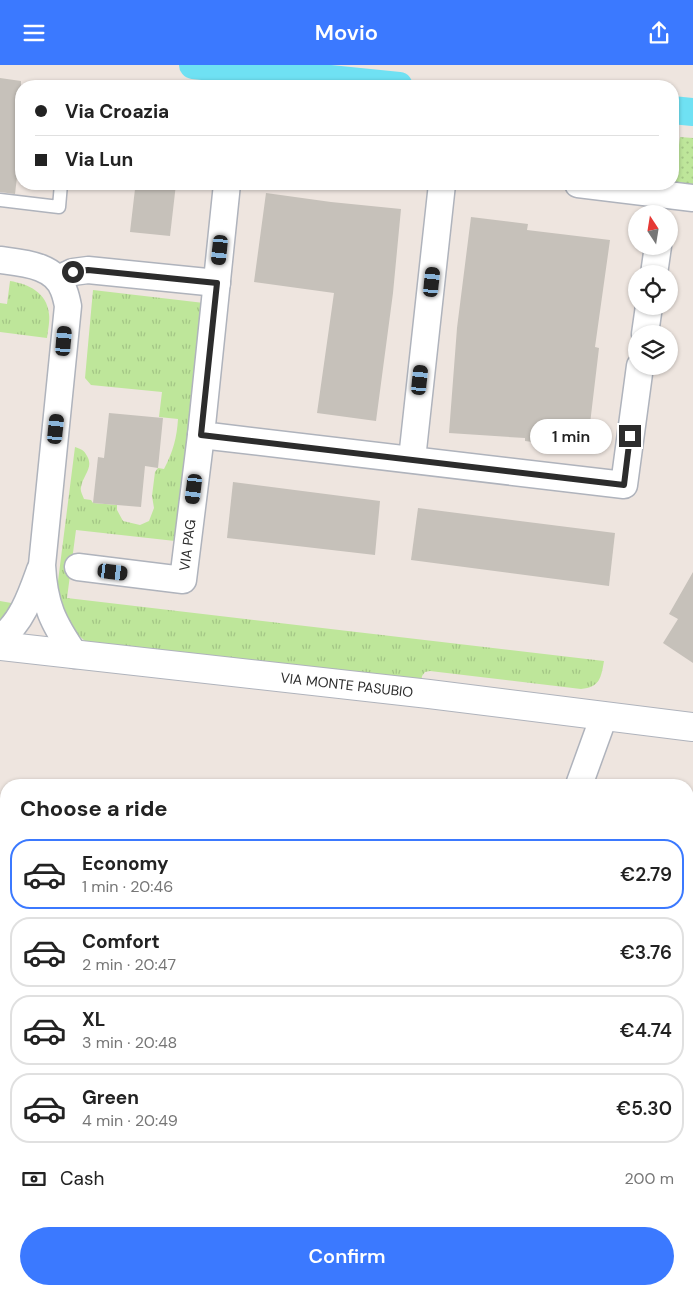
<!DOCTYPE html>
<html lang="en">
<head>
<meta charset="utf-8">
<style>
	:root { --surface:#fff; --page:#f2f2f2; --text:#222; --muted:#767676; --line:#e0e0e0; --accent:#3b79ff }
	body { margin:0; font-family:"DM Sans",sans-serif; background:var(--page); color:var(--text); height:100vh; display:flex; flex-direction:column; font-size:19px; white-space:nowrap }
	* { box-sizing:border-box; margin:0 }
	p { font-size:16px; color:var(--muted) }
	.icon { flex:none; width:28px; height:28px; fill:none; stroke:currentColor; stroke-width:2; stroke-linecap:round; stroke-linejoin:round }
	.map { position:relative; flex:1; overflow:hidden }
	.panel { position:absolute; left:0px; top:714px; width:694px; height:516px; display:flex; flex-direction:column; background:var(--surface); border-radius:20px 20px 0 0; box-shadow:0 1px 4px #0004 }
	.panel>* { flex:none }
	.top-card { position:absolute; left:15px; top:15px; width:664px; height:110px; border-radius:20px; box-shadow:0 1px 4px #0004; display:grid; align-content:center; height:110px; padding:0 20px; background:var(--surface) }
	.needle { width:32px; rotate:348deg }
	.tools { position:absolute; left:628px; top:140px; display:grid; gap:10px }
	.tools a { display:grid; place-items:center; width:50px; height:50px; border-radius:50%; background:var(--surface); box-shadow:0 1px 4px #0004; font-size:25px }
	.end { position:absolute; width:22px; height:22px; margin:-11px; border:6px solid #2c2c2c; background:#fff; box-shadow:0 0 0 2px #fff }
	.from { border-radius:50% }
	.bubble { position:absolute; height:35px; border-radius:18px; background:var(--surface); box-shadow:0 1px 4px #0004; font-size:16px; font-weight:600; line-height:35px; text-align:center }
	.car { position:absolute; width:15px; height:30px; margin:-15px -8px; border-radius:6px; box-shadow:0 0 4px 1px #0007; background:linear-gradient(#222 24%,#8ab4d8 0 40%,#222 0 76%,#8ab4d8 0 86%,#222 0) }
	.top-card b { display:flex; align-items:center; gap:18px; height:48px; font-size:19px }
	.top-card b+b { border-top:1px solid var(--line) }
	.top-card i { width:12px; height:12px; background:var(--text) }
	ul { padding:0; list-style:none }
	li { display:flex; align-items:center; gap:15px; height:70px; margin:0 10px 8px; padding:0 10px; border:2px solid var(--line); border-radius:20px }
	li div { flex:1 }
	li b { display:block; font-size:19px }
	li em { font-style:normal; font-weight:600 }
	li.selected { border-color:var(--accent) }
	li>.icon { width:45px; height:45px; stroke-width:1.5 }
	h2 { padding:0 20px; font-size:22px; line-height:60px }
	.pay { display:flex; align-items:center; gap:12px; height:55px; padding:0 20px; font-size:19px }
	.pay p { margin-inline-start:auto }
	.button { display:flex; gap:10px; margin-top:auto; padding:10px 20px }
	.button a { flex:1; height:58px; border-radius:30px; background:var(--accent); color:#fff; font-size:20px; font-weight:600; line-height:58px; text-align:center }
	header { display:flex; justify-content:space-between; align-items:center; height:65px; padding:0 20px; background:var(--accent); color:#fff; font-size:22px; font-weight:600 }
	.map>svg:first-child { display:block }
</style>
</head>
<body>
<header><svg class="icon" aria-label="menu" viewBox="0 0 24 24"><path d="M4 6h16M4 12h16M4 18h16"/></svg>Movio<svg class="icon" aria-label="share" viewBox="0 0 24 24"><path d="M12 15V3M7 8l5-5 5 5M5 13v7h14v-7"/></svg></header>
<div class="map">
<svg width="693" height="1229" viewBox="0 0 693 1229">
	<defs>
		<pattern id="grass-tufts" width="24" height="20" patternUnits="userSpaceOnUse" patternTransform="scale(1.25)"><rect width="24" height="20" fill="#bee69a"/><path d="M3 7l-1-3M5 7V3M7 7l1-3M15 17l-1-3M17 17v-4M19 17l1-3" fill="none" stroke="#a3c585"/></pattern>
		<pattern id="park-dots" width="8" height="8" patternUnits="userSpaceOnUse" patternTransform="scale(1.25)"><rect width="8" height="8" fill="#bee69a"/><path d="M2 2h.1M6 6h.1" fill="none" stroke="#a3c585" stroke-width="1.8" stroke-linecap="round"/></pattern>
	</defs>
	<rect width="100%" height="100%" fill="#eee5df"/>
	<!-- grass -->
	<g fill="url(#grass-tufts)">
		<path d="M10,216c18,3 37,11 39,33 1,7 -1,16 -2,24l-47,-6v-29l7,1z"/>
		<path d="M93,225l111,13 -29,238 -99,-11 -9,68 537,63c-3,17 -4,26 -23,28l-151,-18 -5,1 -3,4 -1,8 -335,-42 -21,-19 -9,-26 19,-150c6,2 9,3 12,9 7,12 -4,19 -6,31 -1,4 1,7 3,12l7,1 2,3 24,2v5l6,11 17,4 9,-4 5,-13 -2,-12 3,-24 3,-4 6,1c9,-17 13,-32 14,-50l-19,-2 3,-25 -71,-7 -6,-7z"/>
		<path d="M0,536l17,3 -17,20z"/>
	</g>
	<!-- park -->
	<path fill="url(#park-dots)" d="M680,72l13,1v49l-19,-2z"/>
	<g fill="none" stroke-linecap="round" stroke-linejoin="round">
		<!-- canal -->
		<g stroke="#6fe1f3" stroke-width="28">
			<path d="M193,0l206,21"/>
			<path d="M672,45l21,2"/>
		</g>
	</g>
	<!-- building -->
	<g fill="#c6c1ba">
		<path d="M0,13l21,3v62l-6,51 -15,-2z"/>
		<path d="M141,119h35l-6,52 -40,-4 5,-43 5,1z"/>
		<path d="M266,128l65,9 70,7 -8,84 -17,128 -59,-8 17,-120 -80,-11z"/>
		<path d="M471,152l57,7 -1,6 83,10 -15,107 4,1 -12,101 -62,-8v-3l-76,-5 8,-105z"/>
		<path d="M109,348l54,5 -5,50 -13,-2 -4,41 -48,-4 5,-46 6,1z"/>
		<path d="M233,417l147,19 -5,54 -148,-17z"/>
		<path d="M418,443l197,25 -6,53 -198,-26z"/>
		<path d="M693,507v91l-30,-20 15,-24 -9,-5z"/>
	</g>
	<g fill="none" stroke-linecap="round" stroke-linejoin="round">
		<!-- service casing -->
		<g stroke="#afb3bc" stroke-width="15">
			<path id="service" d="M0,135l59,7 2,-23"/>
		</g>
		<!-- minor casing -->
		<g stroke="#afb3bc" stroke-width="29">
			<g id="minor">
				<path d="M227,119l-26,251 423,50 16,-119"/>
				<path d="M578,119l115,14"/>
				<path d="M0,195c23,3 56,5 64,31 2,5 3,10 4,15l-26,259c2,40 11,58 33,90"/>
				<path d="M654,209l4,-28"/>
				<path d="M58,214l15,-7 15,-2 129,13"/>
				<path d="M645,269l4,-28"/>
				<path d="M412,394l30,-275"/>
				<path id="s1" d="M78,502l105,13 18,-145"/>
				<path d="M0,574c22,-17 31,-44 40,-69"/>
				<path d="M579,720l25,-69"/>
				<path d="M349,1229l2,-5"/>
			</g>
		</g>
		<!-- secondary casing -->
		<g stroke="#afb3bc" stroke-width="30">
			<g id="secondary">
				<path id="s2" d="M0,581l429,48 264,33"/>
			</g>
		</g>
		<!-- service -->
		<use href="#service" stroke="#fff" stroke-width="12"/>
		<!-- minor -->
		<use href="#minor" stroke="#fff" stroke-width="26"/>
		<!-- secondary -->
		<use href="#secondary" stroke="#fff" stroke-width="28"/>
	</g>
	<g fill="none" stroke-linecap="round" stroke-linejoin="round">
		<!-- route -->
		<path stroke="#2c2c2c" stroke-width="6" d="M73,207l15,-2 129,13 -16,152 423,50 6,-49"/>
	</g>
	<g text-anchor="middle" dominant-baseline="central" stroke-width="4" stroke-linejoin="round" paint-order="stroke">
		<!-- street labels -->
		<g font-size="14" fill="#2c2c2c" stroke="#fff">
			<text stroke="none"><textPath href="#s1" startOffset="141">VIA PAG</textPath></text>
			<text stroke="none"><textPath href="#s2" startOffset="349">VIA MONTE PASUBIO</textPath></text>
		</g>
	</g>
</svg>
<div class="tools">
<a><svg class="needle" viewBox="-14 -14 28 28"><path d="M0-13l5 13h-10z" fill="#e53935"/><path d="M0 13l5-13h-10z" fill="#767676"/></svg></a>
<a><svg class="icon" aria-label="locate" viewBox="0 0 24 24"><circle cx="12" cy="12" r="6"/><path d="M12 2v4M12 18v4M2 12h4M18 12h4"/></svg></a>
<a><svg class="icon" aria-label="layers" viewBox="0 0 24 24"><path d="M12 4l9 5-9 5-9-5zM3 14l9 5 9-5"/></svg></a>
</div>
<i class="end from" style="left:73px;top:207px"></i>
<i class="end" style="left:630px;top:371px"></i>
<div class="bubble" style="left:530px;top:354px;width:82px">1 min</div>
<i class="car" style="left:220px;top:185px;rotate:186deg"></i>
<i class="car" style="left:432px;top:217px;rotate:6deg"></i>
<i class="car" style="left:64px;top:276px;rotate:5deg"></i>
<i class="car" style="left:420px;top:315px;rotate:6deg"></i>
<i class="car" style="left:56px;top:364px;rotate:6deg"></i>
<i class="car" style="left:194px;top:424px;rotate:187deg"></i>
<i class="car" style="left:113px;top:507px;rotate:97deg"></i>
<div class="top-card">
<b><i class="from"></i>Via Croazia</b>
<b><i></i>Via Lun</b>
</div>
<section class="panel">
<h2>Choose a ride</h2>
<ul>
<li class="selected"><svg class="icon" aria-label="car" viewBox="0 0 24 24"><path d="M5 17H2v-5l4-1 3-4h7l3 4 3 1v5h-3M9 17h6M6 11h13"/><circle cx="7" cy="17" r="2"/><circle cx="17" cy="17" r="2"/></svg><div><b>Economy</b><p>1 min · 20:46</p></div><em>€2.79</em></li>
<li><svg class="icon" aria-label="car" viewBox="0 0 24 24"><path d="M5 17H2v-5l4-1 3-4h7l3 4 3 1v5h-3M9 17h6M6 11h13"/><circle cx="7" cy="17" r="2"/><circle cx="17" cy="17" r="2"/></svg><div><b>Comfort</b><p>2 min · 20:47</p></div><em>€3.76</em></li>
<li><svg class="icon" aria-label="car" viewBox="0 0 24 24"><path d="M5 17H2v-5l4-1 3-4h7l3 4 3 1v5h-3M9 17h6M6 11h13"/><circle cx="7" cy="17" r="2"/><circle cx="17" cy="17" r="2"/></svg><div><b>XL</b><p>3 min · 20:48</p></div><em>€4.74</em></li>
<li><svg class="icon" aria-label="car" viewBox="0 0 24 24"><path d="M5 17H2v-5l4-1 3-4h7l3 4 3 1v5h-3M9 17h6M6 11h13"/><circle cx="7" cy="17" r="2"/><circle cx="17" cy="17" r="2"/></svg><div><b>Green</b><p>4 min · 20:49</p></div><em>€5.30</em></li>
</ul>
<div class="pay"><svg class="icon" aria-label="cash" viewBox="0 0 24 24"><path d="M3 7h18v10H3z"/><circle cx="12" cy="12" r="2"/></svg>Cash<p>200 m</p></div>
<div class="button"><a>Confirm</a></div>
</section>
</div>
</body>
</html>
